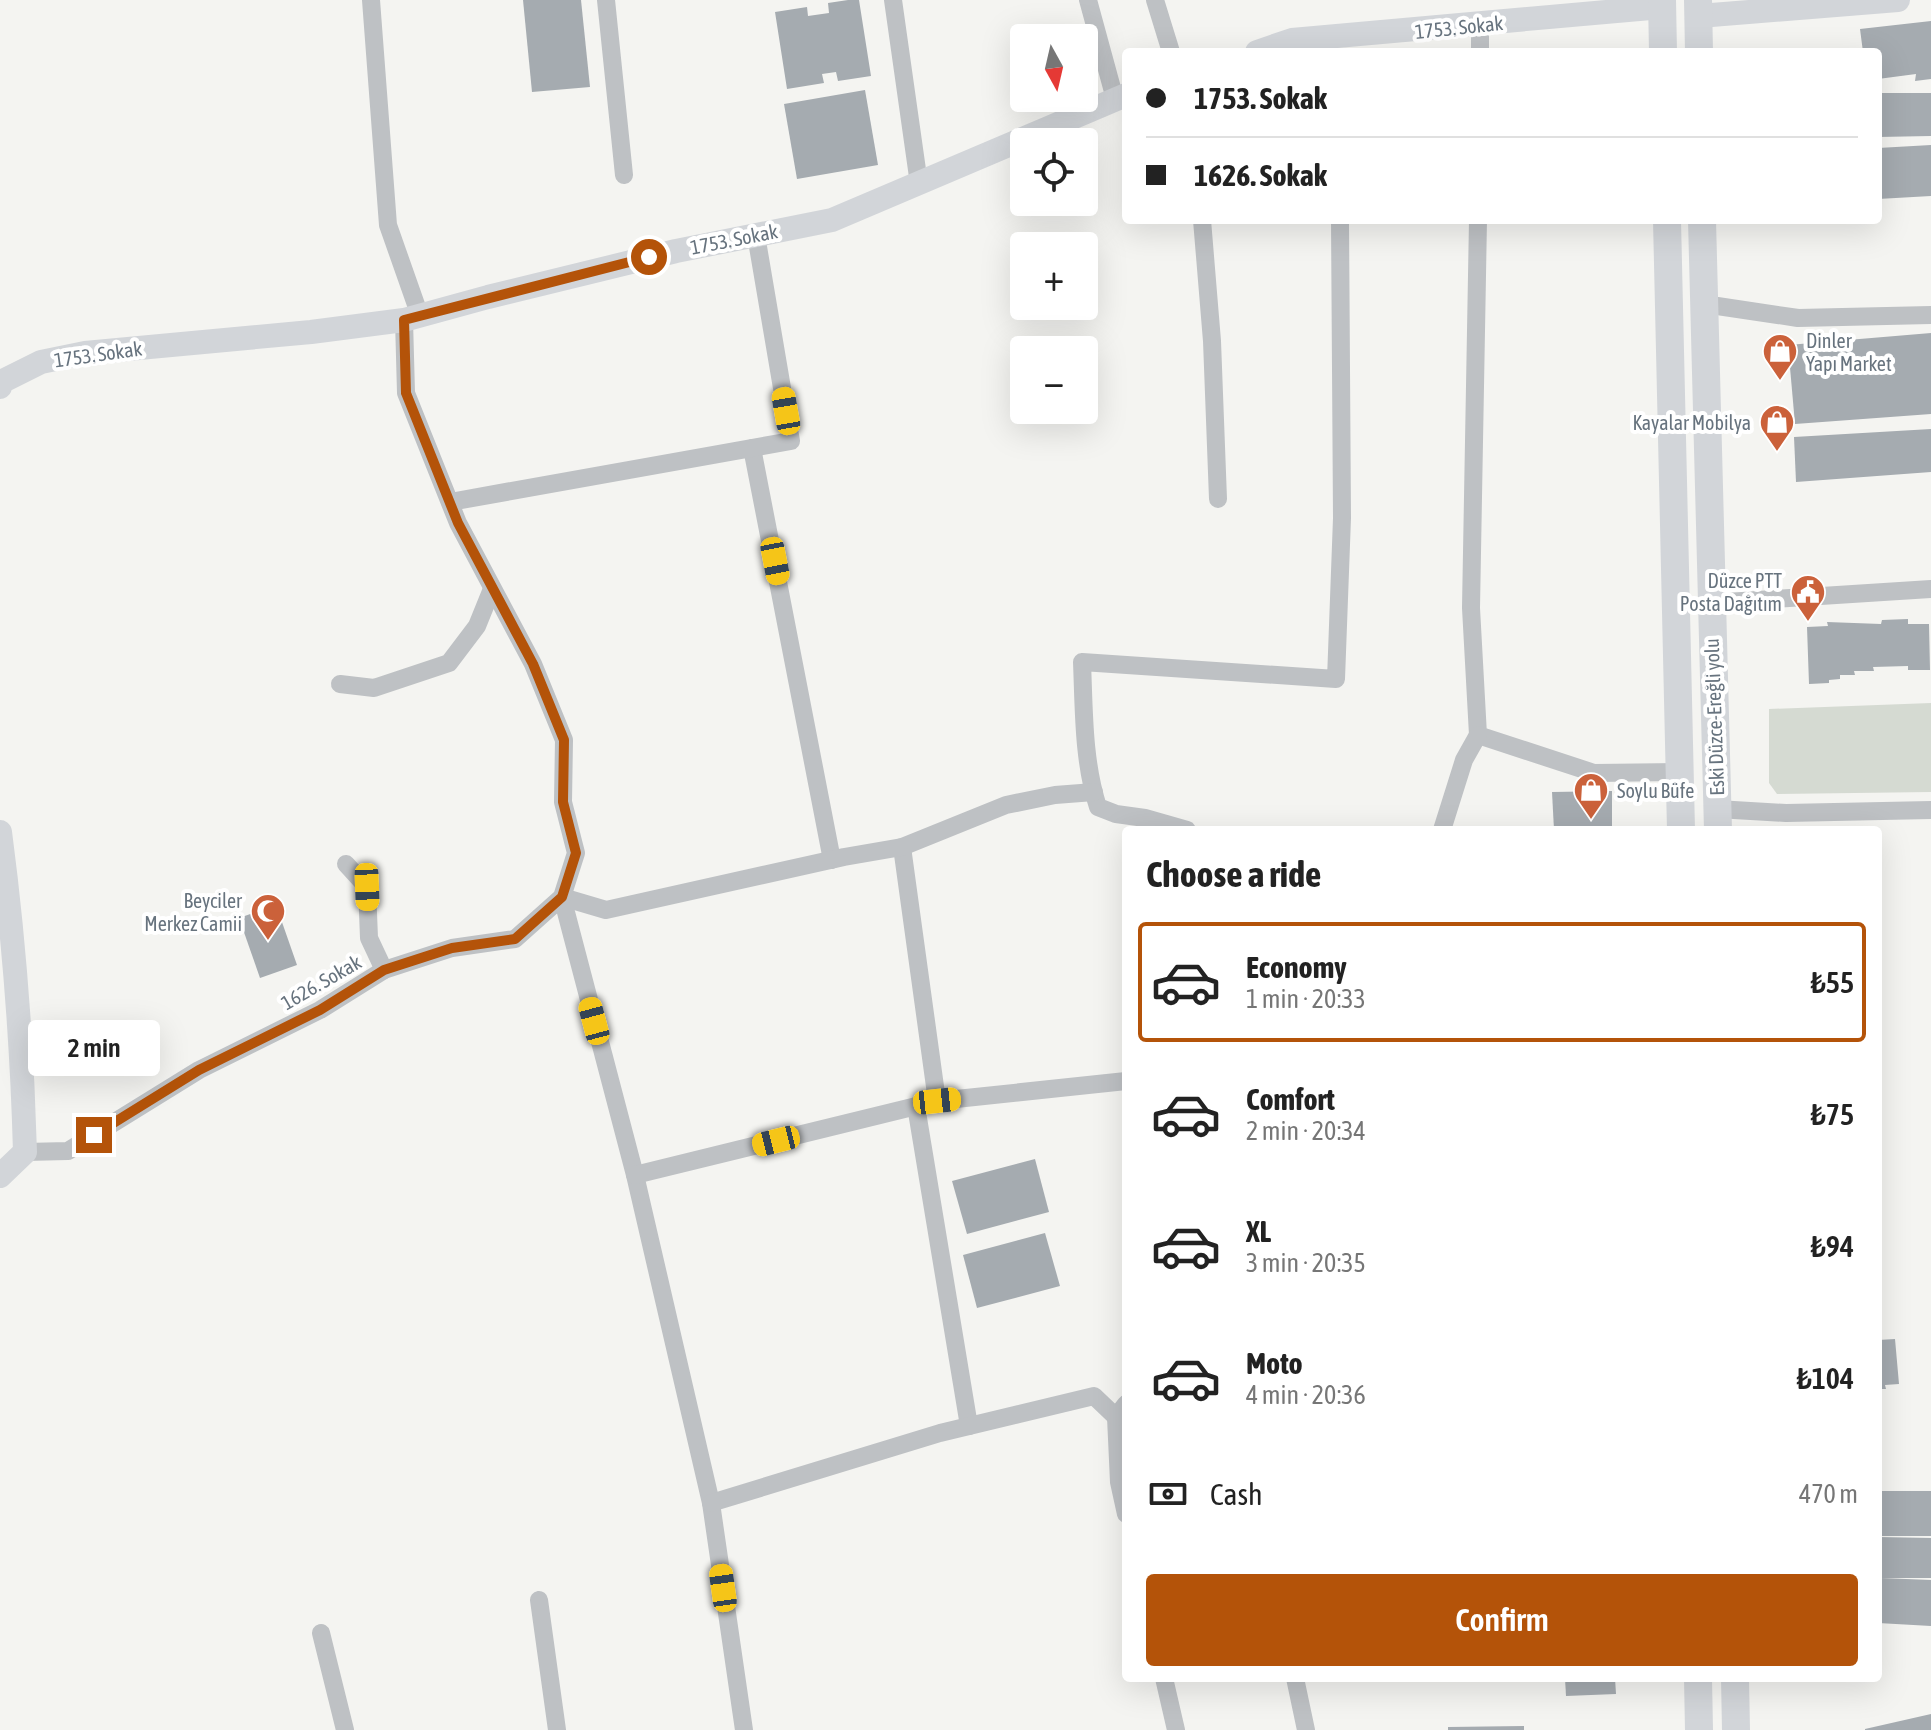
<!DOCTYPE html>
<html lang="en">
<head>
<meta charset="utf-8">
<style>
	:root { --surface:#fff; --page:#f2f2f2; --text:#222; --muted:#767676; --line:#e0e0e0; --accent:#b45309 }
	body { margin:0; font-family:"Asap Condensed",sans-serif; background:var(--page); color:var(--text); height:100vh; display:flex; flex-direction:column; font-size:30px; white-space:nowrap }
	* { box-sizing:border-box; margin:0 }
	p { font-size:26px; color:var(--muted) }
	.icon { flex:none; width:44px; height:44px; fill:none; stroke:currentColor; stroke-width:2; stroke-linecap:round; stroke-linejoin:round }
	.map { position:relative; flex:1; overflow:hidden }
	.panel { position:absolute; left:1122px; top:826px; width:760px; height:856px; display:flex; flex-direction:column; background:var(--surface); border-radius:8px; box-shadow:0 8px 32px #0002 }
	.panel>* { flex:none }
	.top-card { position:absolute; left:1122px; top:48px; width:760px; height:176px; border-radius:8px; box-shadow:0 8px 32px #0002; display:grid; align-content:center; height:176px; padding:0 24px; background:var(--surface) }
	.needle { width:52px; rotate:172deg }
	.controls { position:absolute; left:1010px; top:24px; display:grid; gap:16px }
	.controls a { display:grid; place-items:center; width:88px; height:88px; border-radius:8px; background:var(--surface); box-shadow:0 8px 32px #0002; font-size:40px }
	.end { position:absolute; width:36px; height:36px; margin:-18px; border:10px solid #b45309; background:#fff; box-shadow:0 0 0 4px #fff }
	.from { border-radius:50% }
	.bubble { position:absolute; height:56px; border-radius:8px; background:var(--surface); box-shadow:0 8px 32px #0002; font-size:26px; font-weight:600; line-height:56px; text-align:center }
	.car { position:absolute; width:24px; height:48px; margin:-24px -12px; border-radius:10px; box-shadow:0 0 6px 2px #0007; background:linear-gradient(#f5c518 24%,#345 0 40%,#f5c518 0 76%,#345 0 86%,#f5c518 0) }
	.top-card b { display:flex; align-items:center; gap:28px; height:76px; font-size:30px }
	.top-card b+b { border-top:2px solid var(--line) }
	.top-card i { width:20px; height:20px; background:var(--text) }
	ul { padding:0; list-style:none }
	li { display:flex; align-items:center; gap:24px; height:120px; margin:0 16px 12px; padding:0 8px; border:4px solid transparent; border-radius:8px }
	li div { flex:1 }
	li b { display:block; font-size:30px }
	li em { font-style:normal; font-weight:600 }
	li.on { border-color:var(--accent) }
	li>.icon { width:72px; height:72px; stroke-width:1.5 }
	h2 { padding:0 24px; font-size:36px; line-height:96px }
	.pay { display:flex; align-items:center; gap:20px; height:88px; padding:0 24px; font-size:30px }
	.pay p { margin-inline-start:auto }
	.cta { display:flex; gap:16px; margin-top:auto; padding:16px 24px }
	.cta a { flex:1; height:92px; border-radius:8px; background:var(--accent); color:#fff; font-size:32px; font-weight:600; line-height:92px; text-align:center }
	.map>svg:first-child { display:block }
</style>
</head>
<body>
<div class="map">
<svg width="1931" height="1730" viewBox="0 0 1931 1730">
	<rect width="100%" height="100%" fill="#f4f4f1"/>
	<!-- green -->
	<path fill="#d5dad2" d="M1931,703v89l-154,2 -8,-11v-74z"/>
	<!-- building -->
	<g fill="#a5abb0">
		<path d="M523,0h58l9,87 -58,5z"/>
		<path d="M848,0h11l12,76 -33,5 -2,-9 -14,2 2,9 -37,6 -12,-77 32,-5 1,9 21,-3 -1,-10z"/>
		<path d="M1931,21v58l-16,2 1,-7 -38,5v-27h-15l-3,-23z"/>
		<rect x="1776" y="49" width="51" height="3"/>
		<path d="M865,90l13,75 -81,14 -13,-75z"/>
		<path d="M1878,93h53v43l-53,1z"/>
		<path d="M1931,145v51l-53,3v-51z"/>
		<path d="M1931,333v81l-136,10 -7,-79z"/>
		<path d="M1931,429v43l-135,10 -2,-45z"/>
		<path d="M1908,619v5h21l1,46h-22v-4l-35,1 1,4h-20l1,4h-15v4l-11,1v3l-20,1 -2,-57 21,-1 -1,-4 54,2 1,-4z"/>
		<path d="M1612,791v39h-58l-2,-38z"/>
		<path d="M276,905l21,60 -37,13 -21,-60z"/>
		<path d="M1035,1159l14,53 -82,22 -15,-53z"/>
		<path d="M1045,1233l15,53 -83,22 -14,-53z"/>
		<path d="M1895,1339l4,45 -14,1 1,4h-8v-49z"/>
		<rect x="1878" y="1491" width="53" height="45"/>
		<path d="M1878,1537l53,1v40h-50l50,2v46l-53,-3z"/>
		<path d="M1565,1678h50l1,16 -50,2z"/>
		<path d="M1931,1714v16h-66v-1z"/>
		<path d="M1524,1726v4h-76v-3z"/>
	</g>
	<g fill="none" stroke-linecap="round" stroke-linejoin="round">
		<!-- street -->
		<g stroke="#bec1c4" stroke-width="18">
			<path d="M371,0l17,225 32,91"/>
			<path d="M606,0l18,175"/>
			<path d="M893,0l26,184"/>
			<path d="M1088,0l27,99"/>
			<path d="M1155,0l16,52"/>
			<path d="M1480,24v28"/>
			<path d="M1202,220l10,121 6,158"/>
			<path d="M1478,220l-7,388 7,127 116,38 86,-1"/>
			<path d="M1704,304l94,14 133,-3"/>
			<path d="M752,448l80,412"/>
			<path d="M450,502l341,-61 -35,-206"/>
			<path d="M1711,603l220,-14"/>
			<path d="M340,684l34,4 75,-25 28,-37 15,-37"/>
			<path d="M1717,809l69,4 145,-3"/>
			<path d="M1187,830l-42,-12 -29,-4 -18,-7c-15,-46 -14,-98 -16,-145l254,17 6,-161 -2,-298"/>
			<path d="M1442,830l22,-70 14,-25"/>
			<path d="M902,847l35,254"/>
			<path d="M346,864l21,23 2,51 15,32"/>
			<path d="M562,897l73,278 76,328 33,227"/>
			<path d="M562,897l44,13 238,-53 58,-10 104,-42 49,-10 39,-3"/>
			<path d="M916,1106l53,320"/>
			<path d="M25,1152l43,-1 131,-81 121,-60 64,-40 68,-22 63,-9 47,-42 14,-44 -13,-51 1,-62 -31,-76 -75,-141 -52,-130 -2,-73"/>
			<path d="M635,1175l302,-74 189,-20"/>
			<path d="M1126,1404l-10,13 3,65 7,32"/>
			<path d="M711,1503l229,-70 154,-37 22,21"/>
			<path d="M539,1600l18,130"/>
			<path d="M321,1633l24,97"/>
			<path d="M1164,1678l12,52"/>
			<path d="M1295,1678l11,52"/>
		</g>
		<!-- secondary -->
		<g stroke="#d2d5d9" stroke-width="24">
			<path d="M1699,16l199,-16"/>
			<path d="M1257,52l35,-12 370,-33"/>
			<path d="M0,387l1,-5 40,-20 44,-9 226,-21 93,-12 84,-23 188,-46 156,-31 294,-125"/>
			<path d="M0,832c14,106 22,213 25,320l-25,24"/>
		</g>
		<!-- primary -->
		<g stroke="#d2d5d9" stroke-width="28">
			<path d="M1662,0l1,52"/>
			<path d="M1698,0l1,52"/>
			<path d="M1667,220l14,610"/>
			<path d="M1702,220l16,610"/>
			<path d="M1698,1678l1,52"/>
			<path d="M1735,1678l1,52"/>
		</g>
	</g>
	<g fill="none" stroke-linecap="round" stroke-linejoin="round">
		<!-- route -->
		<path stroke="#b45309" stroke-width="10" d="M94,1135l105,-65 121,-60 64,-40 68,-22 63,-9 47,-42 14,-44 -13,-51 1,-62 -31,-76 -75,-141 -52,-130 -2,-73 245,-63"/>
	</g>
	<!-- icons -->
	<defs>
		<g id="shop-pin" transform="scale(1.8)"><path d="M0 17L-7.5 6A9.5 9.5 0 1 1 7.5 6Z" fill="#cb613a" stroke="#fff"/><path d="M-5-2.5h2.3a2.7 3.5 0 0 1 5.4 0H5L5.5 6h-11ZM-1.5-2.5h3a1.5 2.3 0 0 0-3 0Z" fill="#fff"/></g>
		<g id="civic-pin" transform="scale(1.8)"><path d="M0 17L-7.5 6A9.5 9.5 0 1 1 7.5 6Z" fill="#cb613a" stroke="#fff"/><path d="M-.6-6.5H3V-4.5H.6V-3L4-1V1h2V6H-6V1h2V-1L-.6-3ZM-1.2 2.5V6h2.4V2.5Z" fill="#fff"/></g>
		<g id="mosque-pin" transform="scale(1.8)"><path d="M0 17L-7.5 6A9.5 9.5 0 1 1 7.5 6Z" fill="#cb613a" stroke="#fff"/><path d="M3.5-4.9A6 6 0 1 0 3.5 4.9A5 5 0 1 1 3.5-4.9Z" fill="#fff"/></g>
	</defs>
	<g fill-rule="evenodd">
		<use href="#shop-pin" x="1780" y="351"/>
		<use href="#shop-pin" x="1777" y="422"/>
		<use href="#civic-pin" x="1808" y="592"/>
		<use href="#shop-pin" x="1591" y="790"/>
		<use href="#mosque-pin" x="268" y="911"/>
	</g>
	<g text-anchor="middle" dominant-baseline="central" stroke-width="8" stroke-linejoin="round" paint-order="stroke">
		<!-- street labels -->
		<g font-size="20" fill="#67737e" stroke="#fff">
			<text transform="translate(1459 27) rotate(-6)">1753. Sokak</text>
			<text transform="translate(734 239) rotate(-11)">1753. Sokak</text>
			<text transform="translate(98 354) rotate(-8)">1753. Sokak</text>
			<text transform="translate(1714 717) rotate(-92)">Eski Düzce-Ereğli yolu</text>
			<text transform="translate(321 982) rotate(-30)">1626. Sokak</text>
		</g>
		<!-- poi labels -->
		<g font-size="20" fill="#67737e" stroke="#fff" text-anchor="end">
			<text x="1806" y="340" text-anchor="start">Dinler<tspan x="1806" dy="23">Yapı Market</tspan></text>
			<text x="1751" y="422">Kayalar Mobilya</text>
			<text x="1782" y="580">Düzce PTT<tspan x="1782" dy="23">Posta Dağıtım</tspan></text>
			<text x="1617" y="790" text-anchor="start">Soylu Büfe</text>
			<text x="242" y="900">Beyciler<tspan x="242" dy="23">Merkez Camii</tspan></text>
		</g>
	</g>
</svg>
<div class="controls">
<a><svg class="needle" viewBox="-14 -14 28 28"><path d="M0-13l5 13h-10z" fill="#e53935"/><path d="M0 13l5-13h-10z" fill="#767676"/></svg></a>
<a><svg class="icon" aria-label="locate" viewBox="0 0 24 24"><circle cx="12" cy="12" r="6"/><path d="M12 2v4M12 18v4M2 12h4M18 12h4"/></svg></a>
<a>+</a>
<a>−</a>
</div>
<i class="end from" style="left:649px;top:257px"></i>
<i class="end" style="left:94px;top:1135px"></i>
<div class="bubble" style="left:28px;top:1020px;width:132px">2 min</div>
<i class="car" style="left:786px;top:411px;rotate:350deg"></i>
<i class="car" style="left:775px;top:561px;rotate:169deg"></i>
<i class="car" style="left:367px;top:887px;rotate:178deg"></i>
<i class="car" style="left:594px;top:1021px;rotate:345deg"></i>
<i class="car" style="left:937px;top:1101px;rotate:84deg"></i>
<i class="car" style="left:776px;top:1141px;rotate:256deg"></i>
<i class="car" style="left:723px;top:1588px;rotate:352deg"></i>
<div class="top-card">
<b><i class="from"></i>1753. Sokak</b>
<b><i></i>1626. Sokak</b>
</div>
<section class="panel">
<h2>Choose a ride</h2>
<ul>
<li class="on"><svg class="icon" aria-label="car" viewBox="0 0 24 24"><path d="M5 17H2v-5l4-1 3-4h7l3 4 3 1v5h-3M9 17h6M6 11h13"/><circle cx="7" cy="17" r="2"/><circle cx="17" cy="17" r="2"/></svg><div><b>Economy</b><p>1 min · 20:33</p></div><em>₺55</em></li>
<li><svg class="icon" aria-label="car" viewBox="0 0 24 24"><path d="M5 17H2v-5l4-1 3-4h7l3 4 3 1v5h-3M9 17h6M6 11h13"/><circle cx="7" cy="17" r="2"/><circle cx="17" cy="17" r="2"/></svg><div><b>Comfort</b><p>2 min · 20:34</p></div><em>₺75</em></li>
<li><svg class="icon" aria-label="car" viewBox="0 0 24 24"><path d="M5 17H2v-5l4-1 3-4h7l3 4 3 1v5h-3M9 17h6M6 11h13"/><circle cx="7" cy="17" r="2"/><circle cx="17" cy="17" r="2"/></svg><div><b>XL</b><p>3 min · 20:35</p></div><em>₺94</em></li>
<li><svg class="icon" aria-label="car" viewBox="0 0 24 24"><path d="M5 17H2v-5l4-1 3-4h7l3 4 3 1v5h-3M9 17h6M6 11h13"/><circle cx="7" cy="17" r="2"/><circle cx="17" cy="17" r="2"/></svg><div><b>Moto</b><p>4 min · 20:36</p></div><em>₺104</em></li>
</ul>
<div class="pay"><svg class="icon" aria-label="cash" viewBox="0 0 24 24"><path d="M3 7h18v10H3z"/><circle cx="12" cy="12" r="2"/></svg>Cash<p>470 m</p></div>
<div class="cta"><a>Confirm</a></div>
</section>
</div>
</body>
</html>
